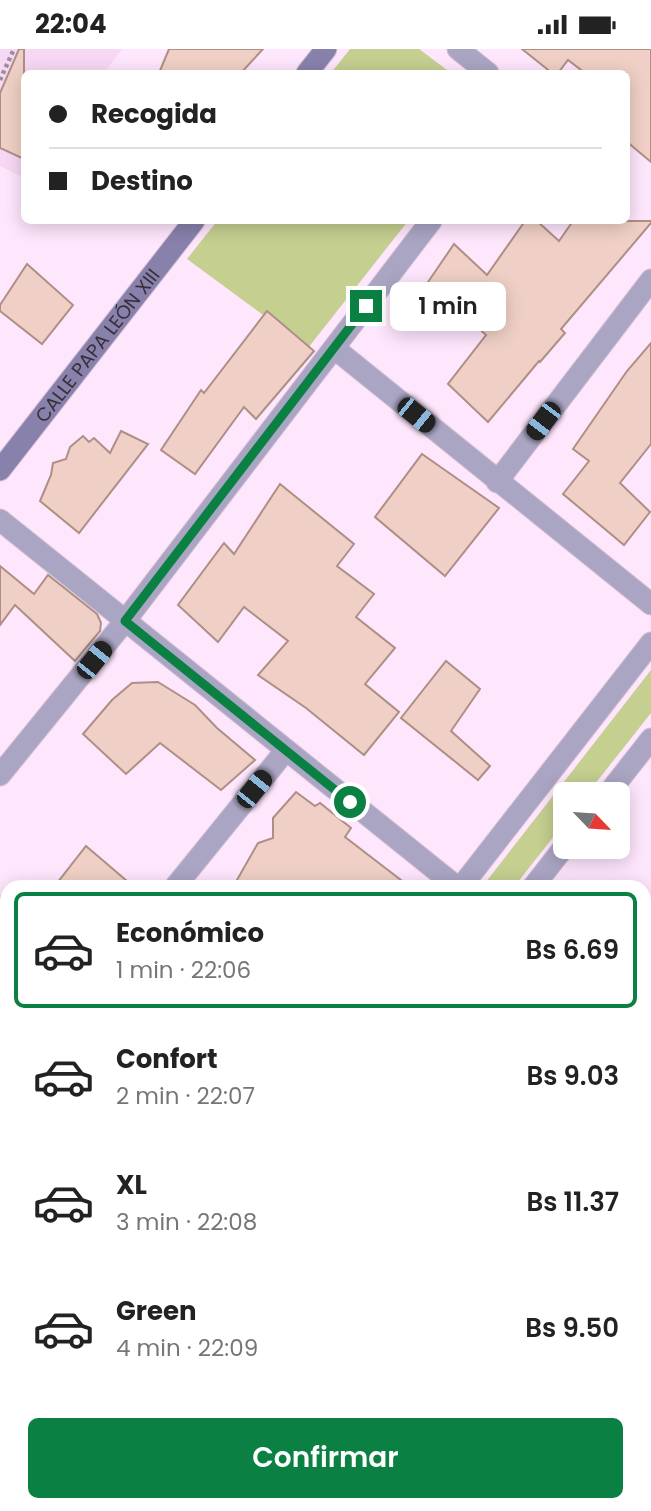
<!DOCTYPE html>
<html lang="es">
<head>
<meta charset="utf-8">
<style>
	:root { --surface:#fff; --page:#f6f6f6; --text:#222; --muted:#767676; --line:#e0e0e0; --accent:#0b8043 }
	body { margin:0; font-family:Poppins,sans-serif; background:var(--page); color:var(--text); height:100vh; display:flex; flex-direction:column; font-size:26px; white-space:nowrap }
	* { box-sizing:border-box; margin:0 }
	p { font-size:23px; color:var(--muted) }
	.icon { flex:none; width:38px; height:38px; fill:none; stroke:currentColor; stroke-width:2; stroke-linecap:round; stroke-linejoin:round }
	.map { position:relative; flex:1; overflow:hidden }
	.side { position:absolute; left:0px; top:831px; width:651px; height:632px; display:flex; flex-direction:column; background:var(--surface); border-radius:21px 21px 0 0; box-shadow:0 4px 18px #0003 }
	.side>* { flex:none }
	.banner { position:absolute; left:21px; top:21px; width:609px; height:154px; border-radius:10px; box-shadow:0 4px 18px #0003; display:grid; align-content:center; height:154px; padding:0 28px; background:var(--surface) }
	.needle { width:46px; rotate:115deg }
	.fabs { position:absolute; left:553px; top:733px; display:grid; gap:14px }
	.fabs a { display:grid; place-items:center; width:77px; height:77px; border-radius:10px; background:var(--surface); box-shadow:0 4px 18px #0003; font-size:35px }
	.end { position:absolute; width:32px; height:32px; margin:-16px; border:9px solid #0b8043; background:#fff; box-shadow:0 0 0 4px #fff }
	.from { border-radius:50% }
	.bubble { position:absolute; height:49px; border-radius:10px; background:var(--surface); box-shadow:0 4px 18px #0003; font-size:23px; font-weight:600; line-height:49px; text-align:center }
	.car { position:absolute; width:21px; height:42px; margin:-21px -10px; border-radius:9px; box-shadow:0 0 5px 2px #0007; background:linear-gradient(#222 24%,#8ab4d8 0 40%,#222 0 76%,#8ab4d8 0 86%,#222 0) }
	.banner b { display:flex; align-items:center; gap:24px; height:66px; font-size:26px }
	.banner b+b { border-top:2px solid var(--line) }
	.banner i { width:18px; height:18px; background:var(--text) }
	ul { padding:12px 0 0; list-style:none }
	li { display:flex; align-items:center; gap:21px; height:116px; margin:0 14px 10px; padding:0 14px; border:4px solid transparent; border-radius:10px }
	li div { flex:1 }
	li b { display:block; font-size:26px }
	li em { font-style:normal; font-weight:600 }
	li.on { border-color:var(--accent) }
	li>.icon { width:63px; height:63px; stroke-width:1.5 }
	.button { display:flex; gap:14px; margin-top:auto; padding:14px 28px }
	.button a { flex:1; height:80px; border-radius:10px; background:var(--accent); color:#fff; font-size:28px; font-weight:600; line-height:80px; text-align:center }
	.status { display:flex; justify-content:space-between; align-items:center; height:49px; padding:0 35px; background:var(--surface); direction:ltr }
	.status svg { height:19px; fill:currentColor }
	.map>svg:first-child { display:block }
</style>
</head>
<body>
<div class="status"><b>22:04</b><svg viewBox="0 0 49 12"><path d="M0 12V9h3v3zM5 12V6h3v6zM10 12V3h3v9zM15 12V0h3v12zM26 1h20v11H26zM47 4h2v5h-2z"/></svg></div>
<div class="map">
<svg width="651" height="1462" viewBox="0 0 651 1462">
	<rect width="100%" height="100%" fill="#fee6fc"/>
	<!-- built -->
	<path fill="#f7d8f4" d="M0,0h122l-18,24h-80v105l-24,-12z"/>
	<!-- green -->
	<g fill="#c5cf90">
		<path d="M350,0h69l32,24h-120z"/>
		<path d="M217,172h191l-100,127 -121,-89z"/>
		<path d="M651,621v43l-64,81 -22,1v27l-51,65h-32z"/>
		<path d="M0,846l7,6v226l-7,-6z"/>
		<path d="M651,1210v131l-7,-5v-121z"/>
	</g>
	<!-- building -->
	<g fill="#f0d0c6" stroke="#ad8f85" stroke-width="2">
		<path d="M19,0h5v110l-24,-11v-55z"/>
		<path d="M169,0h94l-22,24h-82z"/>
		<path d="M522,0h129v113l-25,-21v-68h-41l-17,-13 -10,13h-6z"/>
		<path d="M525,172h12l22,20 14,-20h78v2l-90,106 4,4 -25,29 -1,-1 -51,61 -40,-38 38,-49 -58,-53 26,-38 33,31z"/>
		<path d="M27,215l46,41 -31,39 -42,-33v-6z"/>
		<path d="M267,262l47,40 -58,68 -12,-12 -49,67 -34,-24 40,-60 3,3z"/>
		<path d="M651,294v101l-31,39 30,29 -26,33 -61,-51 26,-33 -16,-12 54,-78z"/>
		<path d="M121,382l27,13 -69,89 -39,-32 11,-26 2,-12 13,-4 4,-12 13,-11 6,6 5,-4 16,15z"/>
		<path d="M422,405l77,54 -54,68 -70,-59z"/>
		<path d="M280,435l74,60 -17,22 37,28 -18,23 39,31 -30,36 34,28 -35,43 -58,-47 -48,-33 30,-34 -44,-34 -26,35 -40,-37 46,-62 10,11z"/>
		<path d="M0,517l34,28 14,-19 49,39 4,9 -1,8 -25,30 -60,-56 -15,20z"/>
		<path d="M446,612l34,28 -29,42 39,35 -12,14 -77,-62z"/>
		<path d="M158,633l37,23 22,23 38,32 -34,30 -61,-47 -34,31 -43,-40 29,-34 20,-17z"/>
		<path d="M296,743l19,14 5,-3 31,25 -6,9 65,50h-177l25,-44 15,-5v-20z"/>
		<path d="M86,797l48,41h-80z"/>
	</g>
	<g fill="none" stroke-linecap="round" stroke-linejoin="round">
		<!-- street casing -->
		<g stroke="#d7c1d5" stroke-width="23">
			<g id="street">
				<path d="M458,0l30,24"/>
				<path d="M334,299l317,256"/>
				<path d="M497,433l154,-202"/>
				<path d="M0,471l457,367"/>
				<path d="M0,726l125,-154 306,-400"/>
				<path d="M607,746l44,-56"/>
				<path d="M175,838l111,-137"/>
				<path d="M461,838l190,-244"/>
				<path d="M533,838l32,-41"/>
				<path d="M644,1114l7,-9"/>
				<path d="M0,1121l7,5"/>
				<path d="M644,1165l7,-8"/>
				<path d="M644,1180l7,3"/>
				<path d="M644,1354l7,4"/>
				<path d="M0,1436l7,-9"/>
				<path d="M444,1456l8,6"/>
				<path d="M27,1462l4,-6"/>
				<path d="M368,1462l5,-6"/>
				<path d="M408,1462l5,-6"/>
			</g>
		</g>
		<!-- secondary casing -->
		<g stroke="#d7c1d5" stroke-width="23">
			<g id="secondary">
				<path d="M307,24l19,-24"/>
				<path id="s1" d="M0,421l194,-249"/>
			</g>
		</g>
		<!-- path -->
		<path stroke="#9d8c9b" stroke-width="4.5" stroke-dasharray="3.5 3.5" stroke-linecap="butt" d="M0,31l14,-31"/>
		<!-- street -->
		<use href="#street" stroke="#a9a5c3" stroke-width="21"/>
		<!-- secondary -->
		<use href="#secondary" stroke="#8881ac" stroke-width="21"/>
	</g>
	<g fill="none" stroke-linecap="round" stroke-linejoin="round">
		<!-- route -->
		<path stroke="#0b8043" stroke-width="9" d="M350,753l-225,-181 241,-315"/>
	</g>
	<g text-anchor="middle" dominant-baseline="central" stroke-width="7" stroke-linejoin="round" paint-order="stroke">
		<!-- street labels -->
		<g font-size="19" fill="#392f38" stroke="#fffaff">
			<text stroke="none"><textPath href="#s1" startOffset="158">CALLE PAPA LEÓN XIII</textPath></text>
		</g>
	</g>
</svg>
<div class="fabs">
<a><svg class="needle" viewBox="-14 -14 28 28"><path d="M0-13l5 13h-10z" fill="#e53935"/><path d="M0 13l5-13h-10z" fill="#767676"/></svg></a>
</div>
<i class="end from" style="left:350px;top:753px"></i>
<i class="end" style="left:366px;top:257px"></i>
<div class="bubble" style="left:390px;top:233px;width:116px">1 min</div>
<i class="car" style="left:416px;top:366px;rotate:129deg"></i>
<i class="car" style="left:543px;top:372px;rotate:217deg"></i>
<i class="car" style="left:94px;top:611px;rotate:39deg"></i>
<i class="car" style="left:254px;top:740px;rotate:39deg"></i>
<div class="banner">
<b><i class="from"></i>Recogida</b>
<b><i></i>Destino</b>
</div>
<section class="side">
<ul>
<li class="on"><svg class="icon" aria-label="car" viewBox="0 0 24 24"><path d="M5 17H2v-5l4-1 3-4h7l3 4 3 1v5h-3M9 17h6M6 11h13"/><circle cx="7" cy="17" r="2"/><circle cx="17" cy="17" r="2"/></svg><div><b>Económico</b><p>1 min · 22:06</p></div><em>Bs 6.69</em></li>
<li><svg class="icon" aria-label="car" viewBox="0 0 24 24"><path d="M5 17H2v-5l4-1 3-4h7l3 4 3 1v5h-3M9 17h6M6 11h13"/><circle cx="7" cy="17" r="2"/><circle cx="17" cy="17" r="2"/></svg><div><b>Confort</b><p>2 min · 22:07</p></div><em>Bs 9.03</em></li>
<li><svg class="icon" aria-label="car" viewBox="0 0 24 24"><path d="M5 17H2v-5l4-1 3-4h7l3 4 3 1v5h-3M9 17h6M6 11h13"/><circle cx="7" cy="17" r="2"/><circle cx="17" cy="17" r="2"/></svg><div><b>XL</b><p>3 min · 22:08</p></div><em>Bs 11.37</em></li>
<li><svg class="icon" aria-label="car" viewBox="0 0 24 24"><path d="M5 17H2v-5l4-1 3-4h7l3 4 3 1v5h-3M9 17h6M6 11h13"/><circle cx="7" cy="17" r="2"/><circle cx="17" cy="17" r="2"/></svg><div><b>Green</b><p>4 min · 22:09</p></div><em>Bs 9.50</em></li>
</ul>
<div class="button"><a>Confirmar</a></div>
</section>
</div>
</body>
</html>
